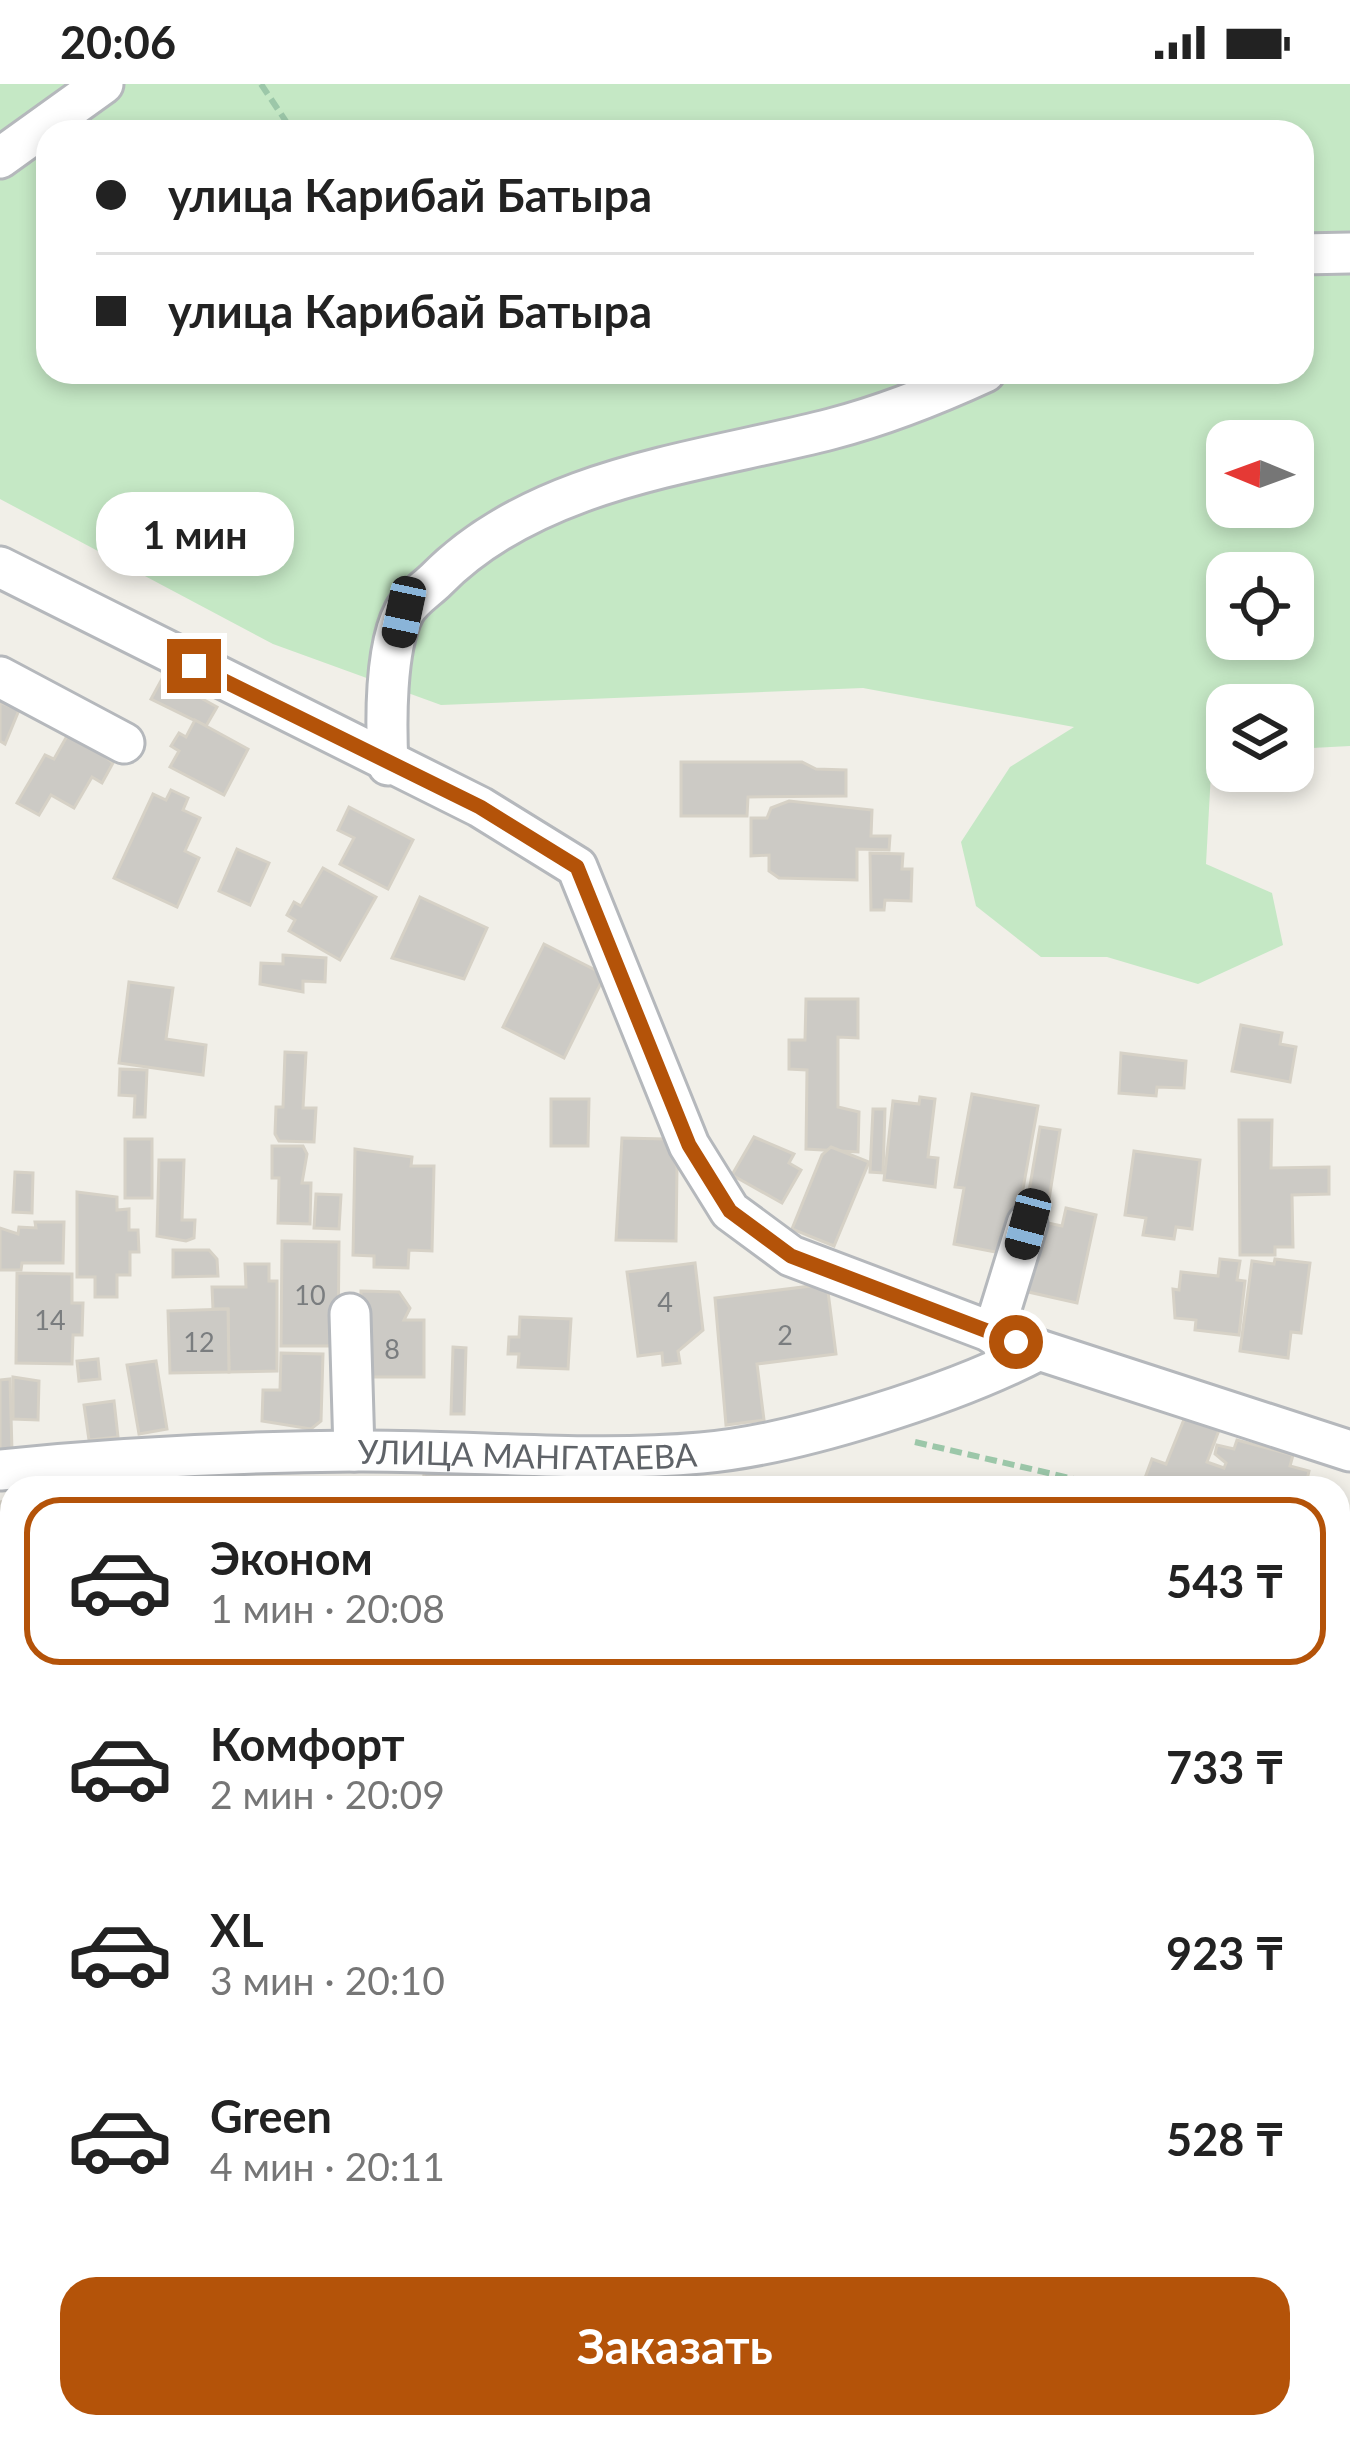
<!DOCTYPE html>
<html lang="ru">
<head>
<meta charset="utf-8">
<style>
	:root { --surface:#fff; --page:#f2f2f2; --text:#222; --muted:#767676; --line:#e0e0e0; --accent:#b45309 }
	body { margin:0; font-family:Lato,sans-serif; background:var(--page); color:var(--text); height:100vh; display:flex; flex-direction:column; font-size:45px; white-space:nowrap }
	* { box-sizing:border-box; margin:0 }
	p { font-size:39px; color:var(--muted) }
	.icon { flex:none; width:66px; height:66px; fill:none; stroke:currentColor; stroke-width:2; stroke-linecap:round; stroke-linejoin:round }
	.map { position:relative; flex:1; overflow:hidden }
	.side { position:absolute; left:0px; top:1392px; width:1350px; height:963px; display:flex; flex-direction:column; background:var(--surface); border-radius:36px 36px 0 0; box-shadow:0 6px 18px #0003 }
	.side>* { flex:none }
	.banner { position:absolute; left:36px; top:36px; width:1278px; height:264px; border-radius:36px; box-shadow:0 6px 18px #0003; display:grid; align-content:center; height:264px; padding:0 60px; background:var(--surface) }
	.needle { width:78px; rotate:271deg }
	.fabs { position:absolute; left:1206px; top:336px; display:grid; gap:24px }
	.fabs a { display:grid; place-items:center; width:108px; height:108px; border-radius:24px; background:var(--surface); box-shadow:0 6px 18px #0003; font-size:60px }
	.end { position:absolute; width:54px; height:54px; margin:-27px; border:15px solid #b45309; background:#fff; box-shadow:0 0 0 6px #fff }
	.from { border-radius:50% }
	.bubble { position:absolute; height:84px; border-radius:36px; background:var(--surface); box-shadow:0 6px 18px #0003; font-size:39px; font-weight:700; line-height:84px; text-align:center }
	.car { position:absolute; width:36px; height:72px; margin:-36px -18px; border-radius:15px; box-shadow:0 0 9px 3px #0007; background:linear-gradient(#222 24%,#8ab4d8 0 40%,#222 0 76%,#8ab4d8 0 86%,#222 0) }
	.banner b { display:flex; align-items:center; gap:42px; height:114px; font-size:45px }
	.banner b+b { border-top:3px solid var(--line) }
	.banner i { width:30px; height:30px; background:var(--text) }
	ul { padding:21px 0 0; list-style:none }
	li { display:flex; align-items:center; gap:36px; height:168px; margin:0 24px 18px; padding:0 36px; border:6px solid transparent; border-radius:36px }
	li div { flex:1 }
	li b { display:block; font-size:45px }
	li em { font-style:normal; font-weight:700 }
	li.selected { border-color:var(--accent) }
	li>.icon { width:108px; height:108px; stroke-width:1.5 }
	.cta { display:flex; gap:24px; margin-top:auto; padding:24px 60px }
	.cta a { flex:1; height:138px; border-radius:36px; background:var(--accent); color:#fff; font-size:48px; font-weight:700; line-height:138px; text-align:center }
	.status { display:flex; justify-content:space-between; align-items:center; height:84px; padding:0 60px; background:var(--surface); direction:ltr }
	.status svg { height:33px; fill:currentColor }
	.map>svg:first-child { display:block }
</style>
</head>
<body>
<div class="status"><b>20:06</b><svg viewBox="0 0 49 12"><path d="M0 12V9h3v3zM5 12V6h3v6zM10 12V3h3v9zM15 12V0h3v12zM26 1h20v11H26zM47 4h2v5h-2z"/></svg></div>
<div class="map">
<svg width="1350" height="2353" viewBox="0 0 1350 2353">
	<rect width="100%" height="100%" fill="#f1efe8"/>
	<!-- green -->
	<path fill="#c5e8c5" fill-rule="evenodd" d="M0,0h1350v662l-57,3v-44h-66v47l-15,2 -6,110 66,29 11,52 -85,39 -91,-27h-66l-65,-51 -15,-64 49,-75 64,-40 -211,-39 -422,17 -168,-61 -273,-145zM48,48h1254v240h-1254zM1227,357h66v66h-66zM1227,489h66v66h-66z"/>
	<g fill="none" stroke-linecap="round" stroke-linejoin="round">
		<!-- river -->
		<g stroke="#aadaff" stroke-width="66">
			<path d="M1338,1466l12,3"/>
			<path d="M0,1555h12"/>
		</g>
	</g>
	<!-- building -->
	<g fill="#cccac5" stroke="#d6d1c6" stroke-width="3">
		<path d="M163,593l54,30 -11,19 -55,-27z"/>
		<path d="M0,618l19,8 -14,34 -5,-3z"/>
		<path d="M195,636l53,29 -24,46 -54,-28 9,-16 -8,-5 8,-13 7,4z"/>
		<path d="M71,645l42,34 -11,20 -10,-6 -18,31 -23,-13 -12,20 -22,-12 28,-48 9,4z"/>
		<path d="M681,678h121l14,7 30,1v26l-98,1 -1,19h-66z"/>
		<path d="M171,706l17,8 -5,12 17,8 -15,33 14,7 -22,49 -63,-29 39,-84 13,6z"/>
		<path d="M789,717l83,9 -1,26h19l-1,14 -32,-1v31l-78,-2 -10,-7v-16l-18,1v-38h16l4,-10z"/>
		<path d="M349,723l64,33 -25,49 -48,-25 14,-26 -16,-8z"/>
		<path d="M237,765l32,14 -19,42 -31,-14z"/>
		<path d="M870,769l33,1 -1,15h10l-1,32 -26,-1 -1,10h-13z"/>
		<path d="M323,784l53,29 -36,63 -51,-29 6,-11 -8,-5 7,-13 7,4z"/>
		<path d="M420,813l67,31 -23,51 -72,-21z"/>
		<path d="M544,860l61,31 -41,83 -61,-31z"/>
		<path d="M283,871l43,3 -1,24 -22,-1v11l-43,-8 1,-21 22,1z"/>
		<path d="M129,898l44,6 -7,51 40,6 -3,30 -84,-12z"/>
		<path d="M806,915h52v39l-20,-1v70l21,5 -1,40 -52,-3 1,-79 -18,-1v-29h16z"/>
		<path d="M1241,941l41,8 -2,11 16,3 -6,35 -58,-11z"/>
		<path d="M285,968l21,1 -3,55h13l-2,34 -35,-1 -4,-7 1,-27h7z"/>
		<path d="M1121,969l65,8 -2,27 -27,-1 -1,9 -37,-3z"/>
		<path d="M120,985l27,1 -2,47h-11l1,-21 -16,-1z"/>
		<path d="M972,1010l66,12 -27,149 -57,-11 10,-56 -9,-1z"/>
		<path d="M920,1013l15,2 -7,58 10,1 -3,29 -51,-7 9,-79 26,3z"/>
		<path d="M551,1015h38l-1,47h-37z"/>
		<path d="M873,1025h12l-2,64 -13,-1z"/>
		<path d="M1239,1036h33l-1,48 58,-1v27l-37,1 1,52h-18v8h-35z"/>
		<path d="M1040,1043l20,3 -13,82 -21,-3z"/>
		<path d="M754,1053l40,17 -5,9 12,7 -19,33 -50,-28z"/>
		<path d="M622,1054l43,1 12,28 -1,74 -60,-1z"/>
		<rect x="125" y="1055" width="27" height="59"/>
		<path d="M272,1062h31l4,8 -5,29h9l-1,41 -32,-1 1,-45h-7z"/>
		<path d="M831,1063l38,15 -35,84 -42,-17 30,-74z"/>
		<path d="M355,1065l57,8 -1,9h23l-2,85 -23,-1 -1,18 -34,-1v-11l-21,-1z"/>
		<path d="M1134,1067l66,9 -8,69 -16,-2 -2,12 -31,-4 3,-17 -21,-3z"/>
		<path d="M159,1076h25l-2,60h13l-1,18 -8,3 -29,-5z"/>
		<path d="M15,1088l18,1 -1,40 -19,-1z"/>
		<path d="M77,1108l40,5v13l12,-1v21h9l1,22h-9v23h-13v22h-22v-20h-18z"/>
		<path d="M316,1110l25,1 -2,34 -25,-1z"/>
		<path d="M1066,1124l30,7 -19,88 -53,-12 13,-62 9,2 2,-8 14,3z"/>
		<path d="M35,1138h29l-1,41h-41l-1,7h-21v-42l18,6 1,-7 17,1z"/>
		<path d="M282,1157l57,1 -1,104h-57z"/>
		<path d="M173,1166h36l8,9 1,17 -45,1z"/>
		<path d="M1220,1175l20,2 -3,19 8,1 -6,54 -44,-5 1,-10 -21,-2 -2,-29 6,1 2,-18 37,4z"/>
		<path d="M1275,1175l35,4 -9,70 -10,-1 -3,26 -48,-7 12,-90 22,3z"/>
		<path d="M695,1179l8,67 -25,21 2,12 -17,2 -1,-12 -24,3 -11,-84z"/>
		<path d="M245,1180h24v17h8v90l-48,1 -1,-63h-15l-1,-22h34z"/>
		<path d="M17,1189l55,1v29h11l-1,32h-9l-1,29 -56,-1z"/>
		<path d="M827,1200l9,70 -79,10 7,56 -38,5 -11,-127z"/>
		<path d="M361,1207l38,1 11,16 -6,12h20v57h-64z"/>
		<path d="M228,1225l1,63 -59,1 -2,-62z"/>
		<path d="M520,1233l51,2 -3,50 -50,-2 1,-13h-11l1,-17h10z"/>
		<path d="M453,1263l13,1 -2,66h-13z"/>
		<path d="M281,1269l42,1 -2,67 -10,8 -49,-8 1,-31h17z"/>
		<path d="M98,1275l2,20 -21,2 -2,-20z"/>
		<path d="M156,1277l11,68 -28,5 -12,-69z"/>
		<path d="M13,1293l26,4 -1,39 -25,-1z"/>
		<path d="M10,1295l2,72 -12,1v-72z"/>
		<path d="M114,1317l4,36 -29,3 -5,-35z"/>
		<path d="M1185,1333l34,13 -12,32 17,6 2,-5 -11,-9 2,-9 17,4 3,-9 56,15 -3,11 19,5 -4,17h-149l2,-5 -13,-5 7,-19 14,5z"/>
		<path d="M425,1375l48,9 -1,7 71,3 2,10h-122z"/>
		<path d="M178,1395l22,7 63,2h-96z"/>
		<path d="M12,1416v81l-6,1 -6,-80z"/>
		<path d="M1338,1656l12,2v49l-6,-2 -2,10z"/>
		<path d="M0,1694l12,1v78h-12z"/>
		<path d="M1338,1931l12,1v118h-12z"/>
		<path d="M12,2105v102l-12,6v-106z"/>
		<path d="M1338,2166l12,1v30l-12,-1z"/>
		<path d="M1338,2201l12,1v61l-12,-1z"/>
		<path d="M1338,2291l12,1v39h-12z"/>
		<rect x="634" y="2343" width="113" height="10"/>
		<path d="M819,2343h84v10h-85z"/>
	</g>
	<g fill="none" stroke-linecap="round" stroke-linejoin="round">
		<!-- minor casing -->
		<g stroke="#b5b8bc" stroke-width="45">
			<g id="minor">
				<path d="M0,74l103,-74"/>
				<path d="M1302,170l48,-1"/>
				<path d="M0,483l480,240 97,60 112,278 41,66 61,45 248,94 311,101"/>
				<path d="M0,593l124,66"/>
				<path d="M388,681c-2,-40 -3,-117 16,-153 6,-12 23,-23 32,-32 101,-103 263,-117 395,-151 54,-14 104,-34 154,-57"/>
				<path d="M350,1230l4,137"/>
				<path d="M993,1250l34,-110"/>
				<path id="s1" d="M0,1386c118,-12 236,-18 354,-19 115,-1 233,12 347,2 95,-8 254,-59 338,-103"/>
				<path d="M1338,1518l12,5"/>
				<path d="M0,1840l12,-3"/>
				<path d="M0,2235l12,-3"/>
				<path d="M130,2343l2,10"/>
				<path d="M777,2343l1,10"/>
			</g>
		</g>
		<!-- path -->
		<g stroke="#9cc7a9" stroke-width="6" stroke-dasharray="12 6" stroke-linecap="butt">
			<path d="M261,0l32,48"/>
			<path d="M915,1358l172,40"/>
		</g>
		<!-- minor -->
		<use href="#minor" stroke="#fff" stroke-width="39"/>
	</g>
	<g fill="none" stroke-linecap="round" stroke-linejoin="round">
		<!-- route -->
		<path stroke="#b45309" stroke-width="15" d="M194,582l286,141 97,60 112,278 41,66 61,45 225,86"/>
	</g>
	<g text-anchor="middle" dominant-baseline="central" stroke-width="9" stroke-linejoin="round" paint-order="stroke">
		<!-- number labels -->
		<g font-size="27" fill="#7a7d7f">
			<text x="310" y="1210">10</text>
			<text x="665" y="1217">4</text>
			<text x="50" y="1235">14</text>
			<text x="785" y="1250">2</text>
			<text x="199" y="1257">12</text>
			<text x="392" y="1264">8</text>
		</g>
		<!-- street labels -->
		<g font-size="33" fill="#5f6368" stroke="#fff">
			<text stroke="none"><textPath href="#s1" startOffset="528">УЛИЦА МАНГАТАЕВА</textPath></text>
		</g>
	</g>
</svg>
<div class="fabs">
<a><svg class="needle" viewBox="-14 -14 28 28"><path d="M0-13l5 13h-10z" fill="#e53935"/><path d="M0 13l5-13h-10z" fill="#767676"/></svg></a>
<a><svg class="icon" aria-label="locate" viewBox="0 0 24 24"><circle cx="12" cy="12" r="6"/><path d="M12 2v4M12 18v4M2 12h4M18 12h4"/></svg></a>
<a><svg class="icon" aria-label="layers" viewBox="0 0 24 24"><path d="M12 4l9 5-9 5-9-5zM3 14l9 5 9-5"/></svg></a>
</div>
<i class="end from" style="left:1016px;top:1258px"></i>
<i class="end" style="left:194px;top:582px"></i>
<div class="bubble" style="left:96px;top:408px;width:198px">1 мин</div>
<i class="car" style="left:404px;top:528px;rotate:192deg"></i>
<i class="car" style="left:1028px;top:1140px;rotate:195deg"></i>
<div class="banner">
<b><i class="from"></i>улица Карибай Батыра</b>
<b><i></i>улица Карибай Батыра</b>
</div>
<section class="side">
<ul>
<li class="selected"><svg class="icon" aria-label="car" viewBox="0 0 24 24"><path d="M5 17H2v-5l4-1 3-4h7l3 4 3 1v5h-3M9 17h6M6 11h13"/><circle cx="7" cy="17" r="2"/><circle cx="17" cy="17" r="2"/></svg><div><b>Эконом</b><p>1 мин · 20:08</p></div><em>543 ₸</em></li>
<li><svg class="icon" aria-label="car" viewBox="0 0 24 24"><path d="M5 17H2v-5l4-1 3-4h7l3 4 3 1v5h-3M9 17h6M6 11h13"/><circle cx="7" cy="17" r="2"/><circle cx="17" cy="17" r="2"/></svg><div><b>Комфорт</b><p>2 мин · 20:09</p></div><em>733 ₸</em></li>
<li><svg class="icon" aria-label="car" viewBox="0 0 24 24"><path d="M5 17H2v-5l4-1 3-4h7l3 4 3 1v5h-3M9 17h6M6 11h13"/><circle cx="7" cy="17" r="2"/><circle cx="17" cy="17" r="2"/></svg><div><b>XL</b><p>3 мин · 20:10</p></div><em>923 ₸</em></li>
<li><svg class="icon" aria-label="car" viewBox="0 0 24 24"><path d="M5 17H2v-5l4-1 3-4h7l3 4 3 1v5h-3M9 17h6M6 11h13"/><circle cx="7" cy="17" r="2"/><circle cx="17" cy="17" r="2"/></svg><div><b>Green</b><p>4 мин · 20:11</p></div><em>528 ₸</em></li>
</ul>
<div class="cta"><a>Заказать</a></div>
</section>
</div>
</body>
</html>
